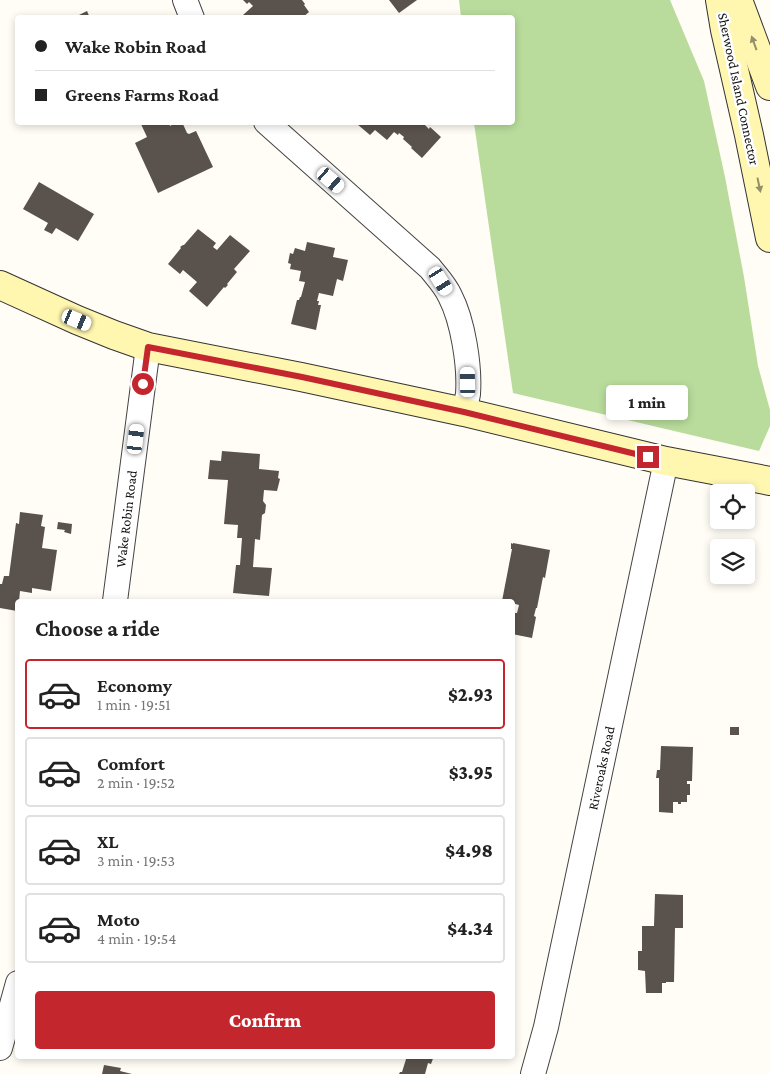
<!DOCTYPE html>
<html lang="en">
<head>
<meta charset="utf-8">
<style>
	:root { --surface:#fff; --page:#f6f6f6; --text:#222; --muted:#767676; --line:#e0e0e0; --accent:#c4262e }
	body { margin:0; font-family:"Crimson Pro",serif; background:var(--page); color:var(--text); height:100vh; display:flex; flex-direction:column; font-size:19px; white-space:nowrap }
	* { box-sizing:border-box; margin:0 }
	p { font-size:16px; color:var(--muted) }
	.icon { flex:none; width:28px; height:28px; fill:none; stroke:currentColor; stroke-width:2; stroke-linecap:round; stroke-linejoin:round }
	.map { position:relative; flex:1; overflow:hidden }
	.sheet { position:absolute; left:15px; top:599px; width:500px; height:460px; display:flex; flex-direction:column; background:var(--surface); border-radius:5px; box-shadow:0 2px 8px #0003 }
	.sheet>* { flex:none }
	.hud { position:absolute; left:15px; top:15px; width:500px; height:110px; border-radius:5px; box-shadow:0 2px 8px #0003; display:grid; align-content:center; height:110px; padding:0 20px; background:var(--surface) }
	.controls { position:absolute; left:710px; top:484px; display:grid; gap:10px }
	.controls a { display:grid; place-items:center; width:45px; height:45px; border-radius:5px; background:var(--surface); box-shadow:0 2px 8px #0003; font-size:25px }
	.end { position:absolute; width:22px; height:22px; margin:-11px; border:6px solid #c4262e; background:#fff; box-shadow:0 0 0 2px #fff }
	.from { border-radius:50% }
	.bubble { position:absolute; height:35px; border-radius:5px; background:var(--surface); box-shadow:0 2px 8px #0003; font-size:16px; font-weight:800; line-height:35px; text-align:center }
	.car { position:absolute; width:15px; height:30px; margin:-15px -8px; border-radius:6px; box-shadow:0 0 4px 1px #0007; background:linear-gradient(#fff 24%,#345 0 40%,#fff 0 76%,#345 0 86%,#fff 0) }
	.hud b { display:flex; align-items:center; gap:18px; height:48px; font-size:19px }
	.hud b+b { border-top:1px solid var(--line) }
	.hud i { width:12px; height:12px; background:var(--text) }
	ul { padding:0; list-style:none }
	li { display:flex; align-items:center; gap:15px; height:70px; margin:0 10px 8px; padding:0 10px; border:2px solid var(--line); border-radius:5px }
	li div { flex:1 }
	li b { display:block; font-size:19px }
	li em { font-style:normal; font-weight:800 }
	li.selected { border-color:var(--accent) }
	li>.icon { width:45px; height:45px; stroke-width:1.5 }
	h2 { padding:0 20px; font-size:22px; line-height:60px }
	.cta { display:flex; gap:10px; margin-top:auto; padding:10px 20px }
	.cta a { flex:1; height:58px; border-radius:5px; background:var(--accent); color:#fff; font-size:20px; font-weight:800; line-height:58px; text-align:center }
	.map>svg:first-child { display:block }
</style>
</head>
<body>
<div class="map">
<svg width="770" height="1074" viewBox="0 0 770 1074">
	<rect width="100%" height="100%" fill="#fffdf5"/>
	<!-- forest -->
	<path fill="#b9dc9c" d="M459,0h211l34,81 21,96 19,100 14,89 12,44v16l-11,25 -246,-58 -39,-270 38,-1v-104l-51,-1z"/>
	<!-- building -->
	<g fill="#5a524d">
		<path d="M243,0h59l3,4 -1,1 5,7 -7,6h-56l-3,-3 10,-9 -4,-4 -2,2z"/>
		<path d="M389,0h28l-18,13z"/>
		<path d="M87,11l3,7h-17z"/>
		<path d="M140,122h29l1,4 7,-4h5l5,11 2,1 7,-3 17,36 -55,26 -23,-50 12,-6z"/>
		<path d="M358,122h64l7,7 1,-2 11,10 -19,21 -11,-10 1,-1 -9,-8 1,-2 -5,-4 -1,2 -4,-3 -7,8 -12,-10 -5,5 -13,-11z"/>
		<path d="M39,182l55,32 -16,27 -22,-13 -4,6 -8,-4 4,-7 -25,-14z"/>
		<path d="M198,229l18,14 -3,4 4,3 13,-15 20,16 -16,18 3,3 -10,12 1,1 -3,3 -1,-1 -17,20 -18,-16 8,-9 -14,-12 -3,4 -12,-10 13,-16 -1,-1 3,-2h1z"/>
		<path d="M307,242l28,6 -2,9 15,3 -5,21 -6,-2 -4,17 -14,-3 -2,8h2l-1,4h3l-5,25 -25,-6 6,-24h2l1,-3h1l4,-15 -6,-1 2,-10 -11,-2 1,-5 -3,-1 2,-10 3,1 2,-6 10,3z"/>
		<path d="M222,451l38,3 -1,15 20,2 -1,7 2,1 -3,12 -13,-1 -1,11 3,4 -1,8 -3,2 -2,25 -5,-1 -2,28 19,1 -3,28 -36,-3 3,-28h4l2,-27h-5l1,-13 -14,-1 4,-44 -20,-1 2,-19 11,1z"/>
		<path d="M20,512l23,3 -2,11 4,1 -3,21 15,2 -6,41 -19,-3v5l-12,-2 -1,10h-1l-1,10 -17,-3v-24h2l2,-8h5l7,-53 3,1z"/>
		<path d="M58,522l14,2 -1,10 -7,-2 1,-2 -8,-1z"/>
		<path d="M511,543l2,1v-1l37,7 -5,28 -2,-1 -6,31h-1l-2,8 2,1 -4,21 -20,-4v-9l3,-12h2l2,-8 -7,-2v-2h-10l10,-52h-1z"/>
		<rect x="730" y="727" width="9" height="8"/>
		<path d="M661,746l32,1 -1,34h-5v3h3v11h-3v7h-6v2h-3v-2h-5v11l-14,-1v-34h-3l1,-8h3z"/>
		<path d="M655,894l28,1v33h-8l-1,54h-8v1h-4v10h-16l-1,-22 -7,-1v-19h4v-25h12z"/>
		<path d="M407,1056h27l-3,8 -3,-1 -3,11h-26l1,-2h2z"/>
		<path d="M104,1065l17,3 -1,3 12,3h-30z"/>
	</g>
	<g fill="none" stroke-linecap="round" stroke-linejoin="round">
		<!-- minor casing -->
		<g stroke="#444" stroke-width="26">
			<g id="minor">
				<path d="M185,0l7,18"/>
				<path d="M266,122l164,146c7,9 15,17 20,28 13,25 20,70 18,98 -1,6 -3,12 -4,18"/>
				<path d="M115,601l33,-254"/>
				<path d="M0,1048l18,-65"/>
				<path d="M533,1074l13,-47 120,-566"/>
			</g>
		</g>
		<!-- secondary casing -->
		<g stroke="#333" stroke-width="30">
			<g id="secondary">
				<path d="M720,0l5,30 24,105 21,103"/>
				<path d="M738,0l32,86"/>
				<path d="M0,285l77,35 37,15 34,12 153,30 163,35 202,49 104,20"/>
			</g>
		</g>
		<!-- minor -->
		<use href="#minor" stroke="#fff" stroke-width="24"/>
		<!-- secondary -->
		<use href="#secondary" stroke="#fff6b0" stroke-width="28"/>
	</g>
	<!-- one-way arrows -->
	<defs><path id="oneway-solid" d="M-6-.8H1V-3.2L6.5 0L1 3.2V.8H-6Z" transform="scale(1.25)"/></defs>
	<g fill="#948f68">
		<use href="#oneway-solid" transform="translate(754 43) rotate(-110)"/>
		<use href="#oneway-solid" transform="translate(759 185) rotate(78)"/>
	</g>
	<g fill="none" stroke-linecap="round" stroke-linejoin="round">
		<!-- route -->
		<path stroke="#c4262e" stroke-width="6" d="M143,384l5,-37 154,30 162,35 184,45"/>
	</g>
	<g text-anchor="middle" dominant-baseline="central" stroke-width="5" stroke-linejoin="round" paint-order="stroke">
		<!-- street labels -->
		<g font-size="14" fill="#111" stroke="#fff">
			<text transform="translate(739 89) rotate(78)">Sherwood Island Connector</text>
			<text transform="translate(126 519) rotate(-83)">Wake Robin Road</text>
			<text transform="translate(601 768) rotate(-78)">Riveroaks Road</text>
		</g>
	</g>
</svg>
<div class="controls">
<a><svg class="icon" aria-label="locate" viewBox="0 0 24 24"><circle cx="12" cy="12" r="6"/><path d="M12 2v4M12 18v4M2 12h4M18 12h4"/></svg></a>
<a><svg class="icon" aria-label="layers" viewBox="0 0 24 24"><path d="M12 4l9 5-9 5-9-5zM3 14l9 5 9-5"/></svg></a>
</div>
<i class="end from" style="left:143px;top:384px"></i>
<i class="end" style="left:648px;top:457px"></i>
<div class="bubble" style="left:606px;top:385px;width:82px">1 min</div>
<i class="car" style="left:331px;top:180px;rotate:131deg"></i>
<i class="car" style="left:441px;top:281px;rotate:148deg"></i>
<i class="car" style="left:77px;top:320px;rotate:112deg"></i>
<i class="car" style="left:468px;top:382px;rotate:359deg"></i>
<i class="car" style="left:136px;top:439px;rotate:7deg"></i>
<div class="hud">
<b><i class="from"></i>Wake Robin Road</b>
<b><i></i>Greens Farms Road</b>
</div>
<section class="sheet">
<h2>Choose a ride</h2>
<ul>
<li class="selected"><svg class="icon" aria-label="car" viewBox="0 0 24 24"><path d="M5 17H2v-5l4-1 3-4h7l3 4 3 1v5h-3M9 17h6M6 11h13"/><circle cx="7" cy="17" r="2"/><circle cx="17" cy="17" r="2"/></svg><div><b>Economy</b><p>1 min · 19:51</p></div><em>$2.93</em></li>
<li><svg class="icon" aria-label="car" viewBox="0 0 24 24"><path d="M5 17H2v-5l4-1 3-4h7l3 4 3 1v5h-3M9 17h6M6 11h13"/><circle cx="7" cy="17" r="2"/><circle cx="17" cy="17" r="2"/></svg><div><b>Comfort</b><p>2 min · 19:52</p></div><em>$3.95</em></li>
<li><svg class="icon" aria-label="car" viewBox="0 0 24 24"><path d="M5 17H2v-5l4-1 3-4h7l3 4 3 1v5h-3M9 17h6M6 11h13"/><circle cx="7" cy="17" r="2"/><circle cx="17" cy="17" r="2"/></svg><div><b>XL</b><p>3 min · 19:53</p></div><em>$4.98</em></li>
<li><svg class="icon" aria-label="car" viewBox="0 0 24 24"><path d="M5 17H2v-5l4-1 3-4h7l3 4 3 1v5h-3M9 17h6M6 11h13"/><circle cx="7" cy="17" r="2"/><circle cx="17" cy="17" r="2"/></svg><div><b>Moto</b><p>4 min · 19:54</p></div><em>$4.34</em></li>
</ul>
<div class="cta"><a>Confirm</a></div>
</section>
</div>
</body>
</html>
